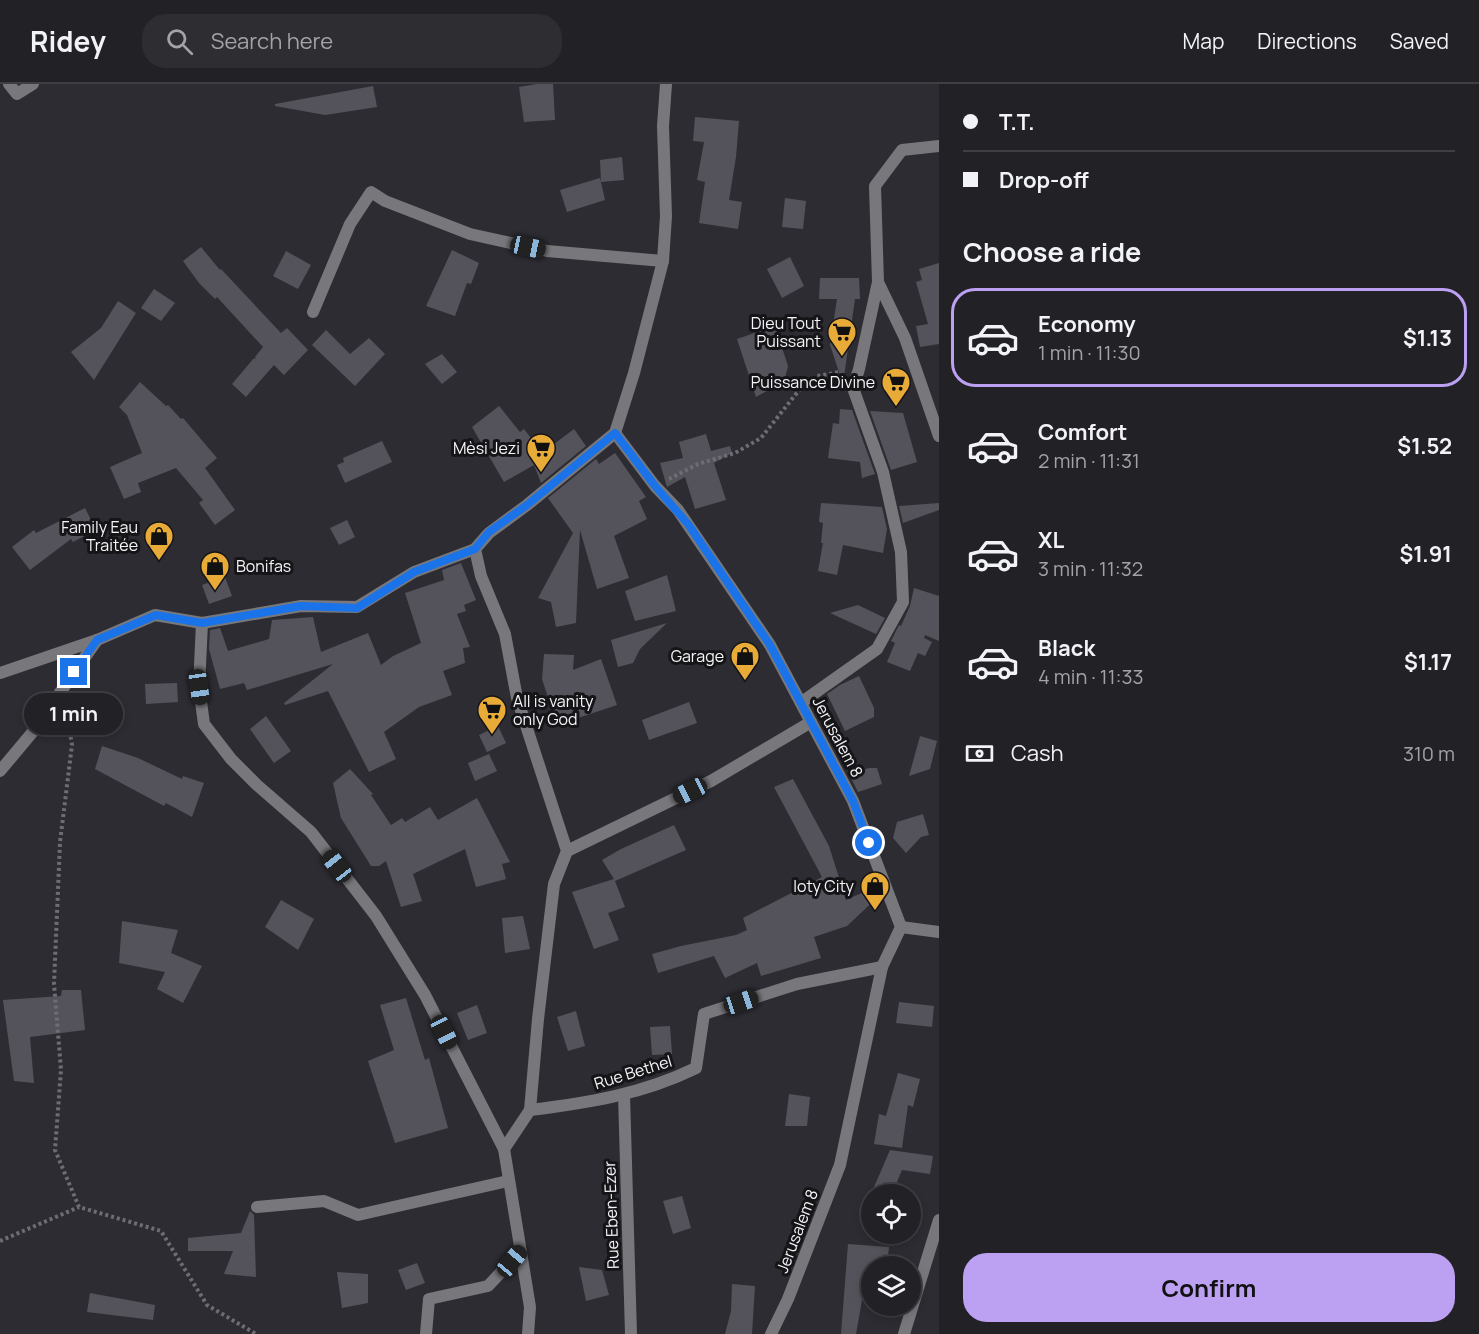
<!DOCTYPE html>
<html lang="en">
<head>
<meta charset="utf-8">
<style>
	:root { --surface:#222126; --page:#2e2e32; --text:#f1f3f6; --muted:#a2a3a7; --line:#3f3e43; --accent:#bca0f2 }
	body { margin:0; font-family:Manrope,sans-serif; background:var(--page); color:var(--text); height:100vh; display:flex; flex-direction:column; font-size:22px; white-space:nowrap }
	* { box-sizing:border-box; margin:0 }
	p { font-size:20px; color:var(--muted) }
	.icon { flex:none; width:33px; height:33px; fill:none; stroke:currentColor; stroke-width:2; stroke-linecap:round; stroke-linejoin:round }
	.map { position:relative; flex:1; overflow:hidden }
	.sheet { display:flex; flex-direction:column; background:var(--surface); width:540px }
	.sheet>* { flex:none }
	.top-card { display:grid; align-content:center; height:132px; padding:0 24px; background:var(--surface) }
	.fabs { position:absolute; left:861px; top:1100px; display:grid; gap:12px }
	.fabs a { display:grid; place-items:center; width:60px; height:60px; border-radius:50%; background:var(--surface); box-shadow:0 3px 9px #0003,0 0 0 2px var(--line); font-size:30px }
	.end { position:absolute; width:27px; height:27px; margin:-14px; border:8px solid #1a73e8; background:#fff; box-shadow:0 0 0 3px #fff }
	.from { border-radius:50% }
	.bubble { position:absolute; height:42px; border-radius:21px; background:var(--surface); box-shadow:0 3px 9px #0003,0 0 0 2px var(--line); font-size:20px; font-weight:700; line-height:42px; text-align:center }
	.car { position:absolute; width:18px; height:36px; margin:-18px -9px; border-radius:8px; box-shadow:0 0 4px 2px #0007; background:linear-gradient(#222 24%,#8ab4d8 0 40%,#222 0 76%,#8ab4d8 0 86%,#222 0) }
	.top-card b { display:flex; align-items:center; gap:21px; height:57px; font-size:22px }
	.top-card b+b { border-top:2px solid var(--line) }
	.top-card i { width:15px; height:15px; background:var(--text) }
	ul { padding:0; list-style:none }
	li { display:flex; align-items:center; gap:18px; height:99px; margin:0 12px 9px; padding:0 12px; border:3px solid transparent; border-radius:24px }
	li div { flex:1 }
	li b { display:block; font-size:22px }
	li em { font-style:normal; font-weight:700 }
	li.current { border-color:var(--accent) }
	li>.icon { width:54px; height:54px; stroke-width:1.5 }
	h2 { padding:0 24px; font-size:27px; line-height:72px }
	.pay { display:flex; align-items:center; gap:15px; height:66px; padding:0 24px; font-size:22px }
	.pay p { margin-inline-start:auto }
	.primary-button { display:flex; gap:12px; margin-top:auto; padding:12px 24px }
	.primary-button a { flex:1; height:69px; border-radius:24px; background:var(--accent); color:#111; font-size:24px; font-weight:700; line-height:69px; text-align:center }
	header { display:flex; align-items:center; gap:36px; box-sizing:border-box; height:84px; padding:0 30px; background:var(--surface); border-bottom:2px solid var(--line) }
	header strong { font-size:28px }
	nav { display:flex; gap:33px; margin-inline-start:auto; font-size:21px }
	.search { width:420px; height:54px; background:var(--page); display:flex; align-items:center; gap:15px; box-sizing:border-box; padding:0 21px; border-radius:24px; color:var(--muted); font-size:22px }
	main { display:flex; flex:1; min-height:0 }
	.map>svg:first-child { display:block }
</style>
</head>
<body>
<header>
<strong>Ridey</strong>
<div class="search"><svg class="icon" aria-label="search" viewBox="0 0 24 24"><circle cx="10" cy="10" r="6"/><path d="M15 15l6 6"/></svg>Search here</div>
<nav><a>Map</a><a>Directions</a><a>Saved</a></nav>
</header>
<main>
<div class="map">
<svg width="939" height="1250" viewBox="0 0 939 1250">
	<rect width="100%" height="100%" fill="#2d2c33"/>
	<!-- building -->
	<g fill="#54535b">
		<path d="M537,0h16l2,36 -31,2 -5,-35z"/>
		<path d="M373,2l4,21 -52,8 -50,-9v-2z"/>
		<path d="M695,33l44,4 -3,36 -7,43 13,2 -4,27 -39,-6 6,-41 -8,-2 7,-38 -11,-1z"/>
		<path d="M622,73l2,23 -23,2 -1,-22z"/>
		<path d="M600,94l5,22 -38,12 -7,-22z"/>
		<path d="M785,114l21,3 -3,28 -21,-2z"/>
		<path d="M201,163l19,23 1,-1 60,64 6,-5 21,22 -24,25 -10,-10 -28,32 -14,-13 22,-26 2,1 -1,-2 8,-10 -46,-50 -2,2 -16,-16 -16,-22z"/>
		<path d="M452,166l27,13 -8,21 -4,-1 -12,33 -29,-10z"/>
		<path d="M286,167l25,14 -13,24 -25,-13z"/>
		<path d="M790,173l14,29 -22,12 -15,-29z"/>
		<path d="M939,179v81l-19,3 -4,-21 12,-2 -12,-42 6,-2 -3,-11z"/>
		<path d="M820,194h39l1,21h-5l-12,85 -13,-39 7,-46h-18z"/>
		<path d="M154,205l21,14 -14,18 -20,-13z"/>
		<path d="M118,217l18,12 -42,67 -23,-28 30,-24z"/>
		<path d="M775,242l13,40 -5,21 -7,-1 -20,11 -19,-58z"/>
		<path d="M326,246l24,24 19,-16 16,16 -30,32 -43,-41z"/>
		<path d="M442,270l15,18 -15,12 -17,-20z"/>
		<path d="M140,298l26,24 2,-1 13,14 2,-1 34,40 -12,10 30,42 -20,15 -16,-22 4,-3 -27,-32 -38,15 3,9 -17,7 -14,-32 32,-14 -15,-38 -8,-8z"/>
		<path d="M499,322l21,26 4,-3 18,24 32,-24 12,17 -45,37 -7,-18 -30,17 -32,-55z"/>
		<path d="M840,325l12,1 23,64 -13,4 -2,-16 -32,-4 5,-35 6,1z"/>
		<path d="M870,327l33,2 14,49 -26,8z"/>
		<path d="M706,350l5,17 19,-5 2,7 -18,10 12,37 -31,9 -10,-32 -18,10 -7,-24 23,-5 -4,-16z"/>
		<path d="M382,357l10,21 -47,21 -8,-18 7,-3 -1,-4z"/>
		<path d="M615,369l31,44 -7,4 8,18 -33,17 15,42 -32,11 -17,-59 -4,93 -20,4 -5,-25 -13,-4 35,-65 -25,-35 48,-39 3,5z"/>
		<path d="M821,419l61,4 5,22 -4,24 -40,-8 -6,30 -19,-4 5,-28h-2l2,-20 -4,-1z"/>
		<path d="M939,419v7l-36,13 -4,-17z"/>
		<path d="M85,424l11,22 -23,12 -2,-3 -41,31 -18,-23 22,-17 2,3z"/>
		<path d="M347,436l8,17 -16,8 -9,-17z"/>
		<path d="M461,479l15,37 -12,5 2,6 -9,3 13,33 -7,1 2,15 -22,8 9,24 -33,12 -35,25 12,27 -27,13 -41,-81 -43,14 -1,-2 49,-39 -86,26 -3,-7 -24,6 -11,-40 1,-19 10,-2 8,23 41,-12 3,-19 41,-3 8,35 47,-19 13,32 12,-9 28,-13 -16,-50 39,-13 -2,-10z"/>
		<path d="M667,491l9,36 -41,10 -10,-30z"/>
		<path d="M225,493l7,19 -23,8 -7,-19z"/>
		<path d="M914,504l25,8v45l-14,-6 -1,3 8,4 -7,14 -7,-3 -8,18 -23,-9 8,-19 -4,-2 8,-16 2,1 9,-20z"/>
		<path d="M858,521l27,13 -9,16 -46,-21z"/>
		<path d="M667,539l-27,26 -7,14 -15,4 -7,-27z"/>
		<path d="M544,570l30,1 -1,15 28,-11 16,46 -60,20 -15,-46z"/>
		<path d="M859,592l15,32v9l-29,14 -18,-37 13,-9z"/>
		<path d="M177,599l1,19 -32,2 -1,-20z"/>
		<path d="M689,618l8,21 -48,17 -7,-20z"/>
		<path d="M266,632l25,35 -17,12 -24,-34z"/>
		<path d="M498,642l8,17 -19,9 -8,-17z"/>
		<path d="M920,652l17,5 -7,28 -21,7z"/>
		<path d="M102,662l36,12 44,21 1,-3 21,7 -12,34 -26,-14 -2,3 -69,-37z"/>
		<path d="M489,670l8,17 -22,10 -7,-18z"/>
		<path d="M869,684h8l5,16 -24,8 -9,-18z"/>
		<path d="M350,685l23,25 -2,1 20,30 11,-7 3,4 25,-15 8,13 39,-22 33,64 -8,2 4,15 -30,8 -11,-38 -52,25 9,27 -21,6 -15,-46 -7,5h-8l-30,-48 -8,-35z"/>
		<path d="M793,695l36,67 17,54 31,-14 3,9 -33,31 -33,11 7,21 -60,18 -4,-13 -32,15 -11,-22 -56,17 -6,-19 29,-8 55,-11 11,-5 -4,-12 79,-41 -48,-90z"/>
		<path d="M923,730l6,21 -8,2 -15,16 -13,-15 4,-16z"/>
		<path d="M674,741l12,25 -71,31 10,26 -17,6 11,27 -25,9 -22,-57 42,-13 -12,-19 19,-11z"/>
		<path d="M281,816l33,19 -16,31 -33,-23z"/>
		<path d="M523,832l7,33 -25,4 -3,-35z"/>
		<path d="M122,837l56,9 -7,23 31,13 -19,37 -26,-14 8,-17 -46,-9z"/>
		<path d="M62,906h19l4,40 -55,7 4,46 -20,-2 -11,-81 58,-4z"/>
		<path d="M406,914l19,62 4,-2 19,70 -53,15 -27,-82 26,-11 -14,-45z"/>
		<path d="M899,918l35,4 -2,21 -36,-4z"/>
		<path d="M477,921l10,28 -19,7 -11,-27z"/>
		<path d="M576,927l9,35 -17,5 -11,-34z"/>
		<path d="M670,942l2,28 -20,1 -2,-28z"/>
		<path d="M898,989l22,6 -7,28 -5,-2 -6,43 -28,-4 5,-30 7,2z"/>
		<path d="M789,1010l21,3 -3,29h-22z"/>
		<path d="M890,1066l43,6 -3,18 -28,-4 -10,24h-21z"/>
		<path d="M682,1112l9,32 -18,6 -10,-33z"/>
		<path d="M250,1127l4,4 2,62 -32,-3 9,-23h-45v-13l53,-5z"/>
		<path d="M848,1160l41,3 -2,19h-15v18l-7,-1 -9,51h-15z"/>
		<path d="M417,1179l8,20 -19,7 -8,-20z"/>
		<path d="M579,1183l23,3 7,25 -23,6z"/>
		<path d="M337,1188l31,2v29l-26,5z"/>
		<path d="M732,1200l23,2 -3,48h-27l6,-23z"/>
		<path d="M90,1209l65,12 -2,15 -66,-8z"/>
	</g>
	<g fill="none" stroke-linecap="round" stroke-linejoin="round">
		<!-- path -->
		<g stroke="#6d6d73" stroke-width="4" stroke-dasharray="3 3" stroke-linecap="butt">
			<path d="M669,395l29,-15 37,-11 26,-15 43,-54 13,-8 23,-4"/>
			<path d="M67,629l5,32 -12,97 -6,142 7,86 -6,80 24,57 82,24 46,74 49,29"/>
			<path d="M0,1157l79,-34"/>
		</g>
		<!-- minor -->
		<g stroke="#78787c" stroke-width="12">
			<path d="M9,0l8,10 16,-10"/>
			<path d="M878,198l27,56 34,98"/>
			<path d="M313,228l37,-88 21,-32 14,9 85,33 77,17 116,10"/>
			<path d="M615,349l40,53 23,24 92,135 83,156 48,126 -19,40 -42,198 -52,134 -17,35"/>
			<path d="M475,465l6,27 24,58 12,64 50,153 -13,33 -16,135 -8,91"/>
			<path d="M202,539l-3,64 5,37 27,35 26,26 54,47 65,84 49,79 79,154 26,158 -2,27"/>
			<path d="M0,589l97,-33"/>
			<path d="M802,618l75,-53 26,-47 -2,-50 -18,-80 -30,-84 6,-19 19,-87 -3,-96 27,-36 37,-4"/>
			<path d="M0,687l31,-37 66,-94 58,-25 47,8 99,-17 56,1 57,-35 61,-23 14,-16 38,-28 88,-72 19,-60 29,-112 3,-45 -3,-90 3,-42"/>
			<path d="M567,767l144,-70 100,-59"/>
			<path d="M901,843l38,5"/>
			<path d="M624,1011l7,239"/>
			<path d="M504,1065l26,-39c58,-7 113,-16 166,-42l8,-54 93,-30 85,-17"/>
			<path d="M257,1123l67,-6 34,14 150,-34"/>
			<path d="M426,1250l3,-35 59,-13 33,-35"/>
			<path d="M904,1250l35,-114"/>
		</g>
	</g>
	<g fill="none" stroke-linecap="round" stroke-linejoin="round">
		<!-- route -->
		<path stroke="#1a73e8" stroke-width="8" d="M74,588l23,-32 59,-25 46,8 99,-17 56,2 57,-36 61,-23 14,-17 38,-27 88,-72 40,53 33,38 82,121 83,156 16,42"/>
	</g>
	<!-- icons -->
	<defs>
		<g id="supermarket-pin" transform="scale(1.5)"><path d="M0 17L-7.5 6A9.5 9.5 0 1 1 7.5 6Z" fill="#e9ab38" stroke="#151518"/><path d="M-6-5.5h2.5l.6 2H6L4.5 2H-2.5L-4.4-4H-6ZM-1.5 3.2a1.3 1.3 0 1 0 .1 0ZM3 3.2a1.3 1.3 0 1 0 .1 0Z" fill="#111"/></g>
		<g id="shop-pin" transform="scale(1.5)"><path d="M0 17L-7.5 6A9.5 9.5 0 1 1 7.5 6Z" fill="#e9ab38" stroke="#151518"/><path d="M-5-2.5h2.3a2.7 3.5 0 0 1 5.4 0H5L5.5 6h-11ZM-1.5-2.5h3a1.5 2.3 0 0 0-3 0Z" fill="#111"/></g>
	</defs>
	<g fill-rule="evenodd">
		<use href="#supermarket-pin" x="842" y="248"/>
		<use href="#supermarket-pin" x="896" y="298"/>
		<use href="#supermarket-pin" x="541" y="364"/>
		<use href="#shop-pin" x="159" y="452"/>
		<use href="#shop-pin" x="215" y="482"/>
		<use href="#shop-pin" x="745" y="572"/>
		<use href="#supermarket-pin" x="492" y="626"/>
		<use href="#shop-pin" x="875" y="802"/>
	</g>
	<g text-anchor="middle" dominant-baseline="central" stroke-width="6" stroke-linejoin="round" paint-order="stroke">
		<!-- poi labels -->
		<g font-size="16" fill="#f4f4f9" stroke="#151518" text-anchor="end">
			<text x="821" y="239">Dieu Tout<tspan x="821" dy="18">Puissant</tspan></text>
			<text x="875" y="298">Puissance Divine</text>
			<text x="520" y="364">Mèsi Jezi</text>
			<text x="138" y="443">Family Eau<tspan x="138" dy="18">Traitée</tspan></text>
			<text x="236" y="482" text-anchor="start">Bonifas</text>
			<text x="724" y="572">Garage</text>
			<text x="513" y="617" text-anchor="start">All is vanity<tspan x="513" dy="18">only God</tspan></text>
			<text x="854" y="802">loty City</text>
		</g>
		<!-- street labels -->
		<g font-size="16" fill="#f4f4f9" stroke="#151518">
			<text transform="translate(838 653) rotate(62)">Jerusalem 8</text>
			<text transform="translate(633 988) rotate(-17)">Rue Bethel</text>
			<text transform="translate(611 1131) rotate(-92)">Rue Eben-Ezer</text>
			<text transform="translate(797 1147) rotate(-69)">Jerusalem 8</text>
		</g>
	</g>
</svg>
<div class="fabs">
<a><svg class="icon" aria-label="locate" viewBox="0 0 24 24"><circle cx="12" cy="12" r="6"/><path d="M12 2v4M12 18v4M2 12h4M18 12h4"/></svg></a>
<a><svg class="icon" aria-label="layers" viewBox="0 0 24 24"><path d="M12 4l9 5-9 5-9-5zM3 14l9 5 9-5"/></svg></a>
</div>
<i class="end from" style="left:869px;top:759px"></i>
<i class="end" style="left:74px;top:588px"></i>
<div class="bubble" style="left:24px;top:609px;width:99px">1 min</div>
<i class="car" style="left:528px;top:163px;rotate:102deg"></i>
<i class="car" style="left:199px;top:603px;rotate:172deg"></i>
<i class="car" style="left:690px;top:707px;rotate:244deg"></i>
<i class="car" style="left:337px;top:782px;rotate:322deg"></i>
<i class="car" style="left:741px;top:918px;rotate:72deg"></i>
<i class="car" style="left:444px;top:948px;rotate:153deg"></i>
<i class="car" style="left:512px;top:1177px;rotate:40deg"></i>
</div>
<section class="sheet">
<div class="top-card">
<b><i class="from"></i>T.T.</b>
<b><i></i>Drop-off</b>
</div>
<h2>Choose a ride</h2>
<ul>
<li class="current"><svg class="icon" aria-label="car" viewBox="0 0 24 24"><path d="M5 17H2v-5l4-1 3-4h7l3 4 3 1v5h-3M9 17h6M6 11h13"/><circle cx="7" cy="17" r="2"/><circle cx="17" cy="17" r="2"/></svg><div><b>Economy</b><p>1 min · 11:30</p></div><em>$1.13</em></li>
<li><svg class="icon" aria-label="car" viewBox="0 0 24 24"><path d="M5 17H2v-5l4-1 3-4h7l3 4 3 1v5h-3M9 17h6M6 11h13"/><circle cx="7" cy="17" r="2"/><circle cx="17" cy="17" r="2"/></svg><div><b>Comfort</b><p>2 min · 11:31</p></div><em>$1.52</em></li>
<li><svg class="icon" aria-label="car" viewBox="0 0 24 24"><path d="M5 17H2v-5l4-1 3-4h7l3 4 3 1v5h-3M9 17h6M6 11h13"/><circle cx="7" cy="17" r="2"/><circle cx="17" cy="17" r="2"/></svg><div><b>XL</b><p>3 min · 11:32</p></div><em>$1.91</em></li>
<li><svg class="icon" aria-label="car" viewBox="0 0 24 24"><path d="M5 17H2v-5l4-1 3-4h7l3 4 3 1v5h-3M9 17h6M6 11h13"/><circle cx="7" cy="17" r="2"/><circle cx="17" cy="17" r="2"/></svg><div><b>Black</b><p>4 min · 11:33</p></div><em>$1.17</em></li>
</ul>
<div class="pay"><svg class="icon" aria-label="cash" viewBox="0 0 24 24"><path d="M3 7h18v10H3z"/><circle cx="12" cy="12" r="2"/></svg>Cash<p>310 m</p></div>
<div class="primary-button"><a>Confirm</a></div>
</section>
</main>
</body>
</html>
